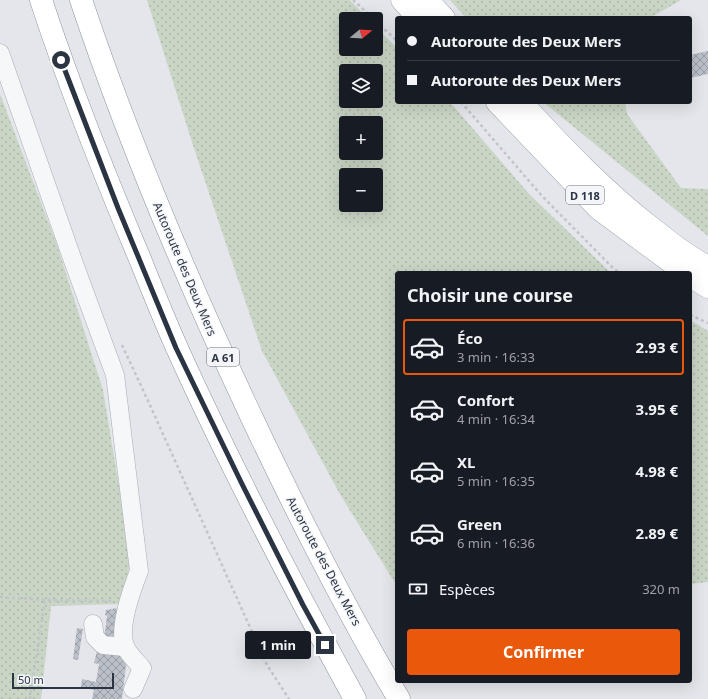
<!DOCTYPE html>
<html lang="fr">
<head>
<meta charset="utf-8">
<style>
	:root { --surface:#171b24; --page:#20242c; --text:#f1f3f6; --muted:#9ea1a6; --line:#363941; --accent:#ea580c }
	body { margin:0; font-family:"Noto Sans",sans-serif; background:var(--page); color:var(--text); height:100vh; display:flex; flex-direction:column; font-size:15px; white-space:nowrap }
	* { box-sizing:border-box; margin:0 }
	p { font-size:13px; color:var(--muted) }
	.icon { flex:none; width:22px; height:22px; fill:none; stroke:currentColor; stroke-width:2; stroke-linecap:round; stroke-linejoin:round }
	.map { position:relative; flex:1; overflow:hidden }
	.side { position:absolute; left:395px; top:271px; width:297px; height:412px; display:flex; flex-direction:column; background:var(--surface); border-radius:4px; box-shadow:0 4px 16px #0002 }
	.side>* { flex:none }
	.banner { position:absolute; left:395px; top:16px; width:297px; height:88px; border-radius:4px; box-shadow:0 4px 16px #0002; display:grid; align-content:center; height:88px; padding:0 12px; background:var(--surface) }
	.needle { width:26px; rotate:72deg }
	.buttons { position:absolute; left:339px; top:12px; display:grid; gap:8px }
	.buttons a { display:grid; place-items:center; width:44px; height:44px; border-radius:4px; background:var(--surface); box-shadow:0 4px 16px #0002; font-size:20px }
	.scale { position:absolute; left:12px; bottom:10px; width:102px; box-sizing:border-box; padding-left:4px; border:2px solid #2b3443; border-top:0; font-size:11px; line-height:14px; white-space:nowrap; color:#2b3443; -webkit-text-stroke:3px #f3f5f8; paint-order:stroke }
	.end { position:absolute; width:18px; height:18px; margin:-9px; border:5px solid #2b3443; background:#fff; box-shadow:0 0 0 2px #fff }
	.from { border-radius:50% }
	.bubble { position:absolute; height:28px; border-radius:4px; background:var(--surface); box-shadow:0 4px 16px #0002; font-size:13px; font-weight:700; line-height:28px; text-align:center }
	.banner b { display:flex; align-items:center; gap:14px; height:38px; font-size:15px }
	.banner b+b { border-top:1px solid var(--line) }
	.banner i { width:10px; height:10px; background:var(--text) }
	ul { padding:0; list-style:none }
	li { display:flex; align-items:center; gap:12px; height:56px; margin:0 8px 6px; padding:0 4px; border:2px solid transparent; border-radius:4px }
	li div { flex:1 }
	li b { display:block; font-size:15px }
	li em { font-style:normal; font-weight:700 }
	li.current { border-color:var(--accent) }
	li>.icon { width:36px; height:36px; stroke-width:1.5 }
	h2 { padding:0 12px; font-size:18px; line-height:48px }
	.pay { display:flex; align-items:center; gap:10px; height:44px; padding:0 12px; font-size:15px }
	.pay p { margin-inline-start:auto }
	.primary-button { display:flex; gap:8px; margin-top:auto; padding:8px 12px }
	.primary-button a { flex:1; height:46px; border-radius:4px; background:var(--accent); color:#fff; font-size:16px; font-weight:700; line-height:46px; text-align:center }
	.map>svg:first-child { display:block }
</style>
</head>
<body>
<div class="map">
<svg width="708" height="699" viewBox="0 0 708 699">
	<defs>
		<pattern id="grass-dots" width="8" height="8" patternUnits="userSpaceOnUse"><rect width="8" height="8" fill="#c9d5c5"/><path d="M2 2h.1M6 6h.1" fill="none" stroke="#adb7aa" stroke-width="1.8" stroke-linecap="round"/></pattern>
		<pattern id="building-cross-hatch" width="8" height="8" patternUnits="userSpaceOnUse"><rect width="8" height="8" fill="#bbbfc8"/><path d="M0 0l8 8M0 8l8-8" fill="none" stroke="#989ca4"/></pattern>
	</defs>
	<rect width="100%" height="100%" fill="#e4e6eb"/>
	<!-- grass -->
	<g fill="url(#grass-dots)" fill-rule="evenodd">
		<path d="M147,0h203l18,19h-22v30h30v-22l21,21v54h53l79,92 82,79h-214v313l-56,-90 -79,-145 -69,-206zM346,71h30v30h-30zM346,123h30v30h-30zM346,175h30v30h-30z"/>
		<path d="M450,0h231l-31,18h-184z"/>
		<path d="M0,94l57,151 46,145 28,169 -10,45 -70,2 -10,93h-41z"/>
		<path d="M543,102h82l2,12 54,74 27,1v47z"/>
		<path d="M690,320l18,11v251l-18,2z"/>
	</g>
	<!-- building -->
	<g fill="url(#building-cross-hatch)">
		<path d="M708,51v23l-18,4v-23z"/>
		<path d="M114,608l8,2 -5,32 -13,-3 3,-23 -2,-1 1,-5 7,-1z"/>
		<path d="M77,628l6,1 -5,31 -5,-1z"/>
		<path d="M97,651l30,6 -5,42h-30l2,-9 -13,-3 1,-8 14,3 3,-18 -5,-1z"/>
	</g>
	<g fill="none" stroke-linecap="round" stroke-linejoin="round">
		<!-- minor casing -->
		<g stroke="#a9adb5" stroke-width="19">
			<g id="minor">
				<path d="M0,53l72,205 43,117 24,196c-7,18 -21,57 -14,75 3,8 11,15 17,22l-9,21"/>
				<path d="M93,624l2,13 8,8 22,2"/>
			</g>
		</g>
		<!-- major casing -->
		<g stroke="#a3abb7" stroke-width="23">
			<g id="major">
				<path d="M402,0l17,18"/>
				<path d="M427,0l17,18"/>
				<path d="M497,102l102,107 87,64"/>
				<path d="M521,102c41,45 84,90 132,127 19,15 34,27 55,38"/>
				<path d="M690,276l18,11"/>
			</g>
		</g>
		<!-- highway casing -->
		<g stroke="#8b94a1" stroke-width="23">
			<g id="highway">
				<path d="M41,0c29,88 63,174 99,259 12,30 24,60 37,89 54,120 115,236 178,351"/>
				<path d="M81,0c48,143 107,282 171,418 45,95 93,191 147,281"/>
			</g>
		</g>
		<!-- path -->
		<g stroke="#c1c4ca" stroke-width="2.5" stroke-dasharray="3 3" stroke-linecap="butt">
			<path d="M353,0l21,19"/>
			<path d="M376,21l21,20"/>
			<path d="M461,102l81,94 72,73 6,4"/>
			<path d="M690,315l18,8"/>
			<path d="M122,345l27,58 118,262 22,34"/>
			<path d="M0,597l45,3 69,1"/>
			<path d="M30,699l15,-99"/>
		</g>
		<!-- minor -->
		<use href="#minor" stroke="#f6f7f9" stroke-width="18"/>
		<!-- major -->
		<use href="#major" stroke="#fff" stroke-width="22"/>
		<!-- highway -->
		<use href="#highway" stroke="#fff" stroke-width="22"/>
	</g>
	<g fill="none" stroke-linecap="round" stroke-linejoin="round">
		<!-- route -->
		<path stroke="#2b3443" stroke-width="5" d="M61,60l57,148 58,140 66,136 61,121 22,40"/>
	</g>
	<g text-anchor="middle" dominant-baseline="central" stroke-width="3" stroke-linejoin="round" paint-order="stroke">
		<!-- shield labels -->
		<g fill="#f3f5f8" stroke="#676e79" stroke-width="1">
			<rect x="566" y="186" width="38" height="18" rx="3"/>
			<rect x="207" y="348" width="32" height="18" rx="3"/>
		</g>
		<g font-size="11" font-weight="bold" fill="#2b3443">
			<text x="585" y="195">D 118</text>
			<text x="223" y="357">A 61</text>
		</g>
		<!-- street labels -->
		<g font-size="12" fill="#2b3443" stroke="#f3f5f8">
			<text transform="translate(185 269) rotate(67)">Autoroute des Deux Mers</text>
			<text transform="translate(324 561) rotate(62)">Autoroute des Deux Mers</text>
		</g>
	</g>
</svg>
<div class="buttons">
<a><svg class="needle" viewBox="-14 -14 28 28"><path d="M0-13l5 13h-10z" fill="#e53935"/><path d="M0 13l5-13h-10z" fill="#9ea1a6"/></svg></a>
<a><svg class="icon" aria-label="layers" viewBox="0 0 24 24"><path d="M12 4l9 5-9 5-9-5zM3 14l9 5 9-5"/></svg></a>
<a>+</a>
<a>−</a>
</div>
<div class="scale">50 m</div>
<i class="end from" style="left:61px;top:60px"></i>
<i class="end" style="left:325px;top:645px"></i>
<div class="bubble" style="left:245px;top:631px;width:66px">1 min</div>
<div class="banner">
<b><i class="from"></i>Autoroute des Deux Mers</b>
<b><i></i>Autoroute des Deux Mers</b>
</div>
<section class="side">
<h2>Choisir une course</h2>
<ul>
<li class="current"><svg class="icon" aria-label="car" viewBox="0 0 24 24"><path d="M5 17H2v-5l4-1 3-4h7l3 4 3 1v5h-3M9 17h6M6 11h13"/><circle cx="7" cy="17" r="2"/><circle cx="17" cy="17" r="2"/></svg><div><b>Éco</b><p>3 min · 16:33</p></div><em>2.93 €</em></li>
<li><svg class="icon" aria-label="car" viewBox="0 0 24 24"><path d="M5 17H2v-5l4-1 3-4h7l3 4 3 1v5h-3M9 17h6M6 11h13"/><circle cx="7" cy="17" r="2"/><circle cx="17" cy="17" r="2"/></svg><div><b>Confort</b><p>4 min · 16:34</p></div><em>3.95 €</em></li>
<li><svg class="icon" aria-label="car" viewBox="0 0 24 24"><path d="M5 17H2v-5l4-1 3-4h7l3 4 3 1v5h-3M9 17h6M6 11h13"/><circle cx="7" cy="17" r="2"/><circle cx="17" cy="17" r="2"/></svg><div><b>XL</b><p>5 min · 16:35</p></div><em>4.98 €</em></li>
<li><svg class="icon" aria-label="car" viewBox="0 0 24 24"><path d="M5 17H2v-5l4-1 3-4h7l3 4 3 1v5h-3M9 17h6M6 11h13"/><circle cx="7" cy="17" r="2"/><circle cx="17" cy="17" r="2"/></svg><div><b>Green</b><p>6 min · 16:36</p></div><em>2.89 €</em></li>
</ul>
<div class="pay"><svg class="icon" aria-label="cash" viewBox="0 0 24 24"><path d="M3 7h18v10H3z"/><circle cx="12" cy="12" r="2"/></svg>Espèces<p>320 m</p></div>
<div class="primary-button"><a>Confirmer</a></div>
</section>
</div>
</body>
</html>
